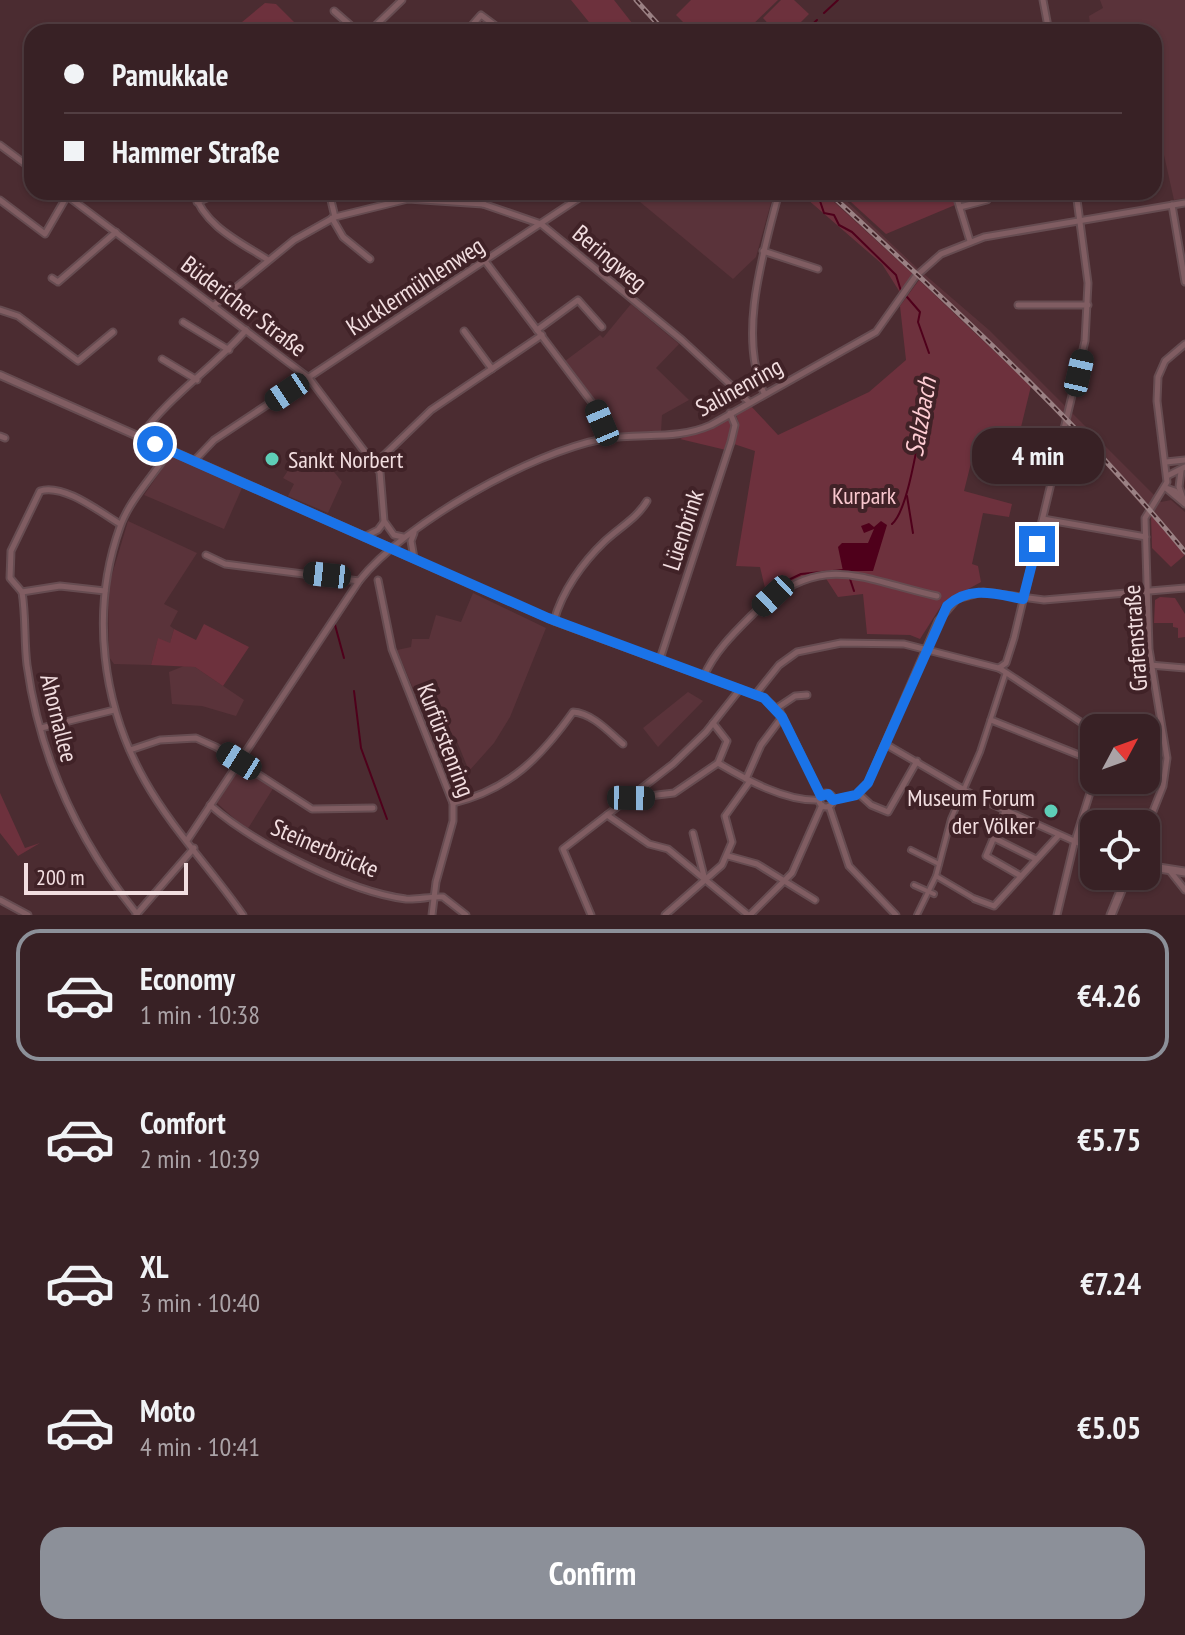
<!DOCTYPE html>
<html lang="en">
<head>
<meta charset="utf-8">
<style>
	:root { --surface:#382125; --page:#3f292d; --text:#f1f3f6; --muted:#aba3a7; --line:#523e42; --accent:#8c9099 }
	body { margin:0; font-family:"PT Sans Narrow",sans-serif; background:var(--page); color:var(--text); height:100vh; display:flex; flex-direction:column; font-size:30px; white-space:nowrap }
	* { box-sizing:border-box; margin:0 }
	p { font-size:26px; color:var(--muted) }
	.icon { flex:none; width:44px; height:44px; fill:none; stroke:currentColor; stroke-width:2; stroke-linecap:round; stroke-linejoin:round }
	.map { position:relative; height:915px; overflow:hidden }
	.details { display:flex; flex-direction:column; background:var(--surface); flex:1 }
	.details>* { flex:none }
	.top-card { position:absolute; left:24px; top:24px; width:1138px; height:176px; border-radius:24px; box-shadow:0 2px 6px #0004,0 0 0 2px var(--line); display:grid; align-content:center; height:176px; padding:0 40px; background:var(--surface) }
	.needle { width:52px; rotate:49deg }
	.controls { position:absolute; left:1080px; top:714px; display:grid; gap:16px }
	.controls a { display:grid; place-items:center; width:80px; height:80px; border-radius:16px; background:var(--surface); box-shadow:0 2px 6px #0004,0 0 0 2px var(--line); font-size:40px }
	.scale { position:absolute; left:24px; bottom:20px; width:164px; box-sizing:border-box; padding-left:8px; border:4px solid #f2dee0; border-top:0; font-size:22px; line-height:28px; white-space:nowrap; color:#f2dee0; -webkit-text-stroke:6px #402227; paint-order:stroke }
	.end { position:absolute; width:36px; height:36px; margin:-18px; border:10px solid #1a73e8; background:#fff; box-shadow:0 0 0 4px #fff }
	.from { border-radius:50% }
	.bubble { position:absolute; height:56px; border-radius:24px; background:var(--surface); box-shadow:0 2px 6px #0004,0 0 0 2px var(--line); font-size:26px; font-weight:800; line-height:56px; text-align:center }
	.car { position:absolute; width:24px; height:48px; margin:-24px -12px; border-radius:10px; box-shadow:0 0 6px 2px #0007; background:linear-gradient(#222 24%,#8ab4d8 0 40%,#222 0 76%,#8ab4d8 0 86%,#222 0) }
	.top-card b { display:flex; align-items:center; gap:28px; height:76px; font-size:30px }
	.top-card b+b { border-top:2px solid var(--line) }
	.top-card i { width:20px; height:20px; background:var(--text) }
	ul { padding:14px 0 0; list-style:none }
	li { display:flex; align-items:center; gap:24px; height:132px; margin:0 16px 12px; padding:0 24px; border:4px solid transparent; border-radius:24px }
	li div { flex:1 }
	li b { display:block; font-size:30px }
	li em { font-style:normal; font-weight:800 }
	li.current { border-color:var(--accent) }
	li>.icon { width:72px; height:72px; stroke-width:1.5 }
	.action { display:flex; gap:16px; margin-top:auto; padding:16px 40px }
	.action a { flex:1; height:92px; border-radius:24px; background:var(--accent); color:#fff; font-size:32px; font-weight:800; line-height:92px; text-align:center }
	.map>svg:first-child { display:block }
</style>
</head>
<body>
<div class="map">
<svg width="1185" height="915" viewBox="0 0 1185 915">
	<rect width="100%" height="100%" fill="#4b2c31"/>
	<!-- built -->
	<g fill="#5a333a">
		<path d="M1100,0h85v198l-11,2 -12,-54 -8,2v-116h-63l-2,-16 14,-8z"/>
		<path d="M628,192h146l-18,65 -23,22z"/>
		<path d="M823,192h14l81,77 -5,5z"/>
		<path d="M924,274l65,56 172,172 10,-2 14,12v43l-123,-140 -143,-135z"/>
		<path d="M631,304l48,40 -23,24 33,32 -27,15 -1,17 -51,2 -11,-28 -34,-45 35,-26 3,3z"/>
		<path d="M302,450l15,20 10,-7 15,19 -14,31 -40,-17 6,-12 -11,-6z"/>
		<path d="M171,456l71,32 -18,41 -80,-34z"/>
		<path d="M128,521l69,32 -33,51 14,7 -8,15 4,3 -4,15 -12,-5 -7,26 -37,-1 -5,-7 -1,-69z"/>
		<path d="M473,593l73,35 -36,89 -16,26 -25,28 -13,-32 -19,7 -40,-96 14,-3 1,-8h17l7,-24 25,7z"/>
		<path d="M184,666l11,1 49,33 -8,16 -34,-10 -30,-2 -3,-32z"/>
		<path d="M688,692l15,9 -45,46 -15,-19z"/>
		<path d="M241,765l33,22 -27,43 -30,-27z"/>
	</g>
	<!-- green -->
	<g fill="#6d313d">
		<path d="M571,0h43l25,32h-42z"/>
		<path d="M691,0h87l-33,32h-52l-17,-17z"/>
		<path d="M781,0h13l15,14 -18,18h-15l-13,-14z"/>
		<path d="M265,3l11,1 19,19 -2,9h-63z"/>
		<path d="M799,192h24l90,82 -12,20 -19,-30z"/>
		<path d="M840,192h111l4,13 -69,29z"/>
		<path d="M919,280l112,106 -18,74 -39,-9 -10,40 48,13 -3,13 -26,-4 -11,51 6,2 3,16 -38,21 -23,36 -10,-4 -43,-1 -4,-40 -25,3 -13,-20 -34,9 -15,14 -11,-12 -5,-21 -24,-1 19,-115 -21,-7 5,-20 -3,-10 14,-9 28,30 91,-43 37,-32 -6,-54z"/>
		<path d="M726,418l7,7 -7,25 -46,-11z"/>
		<path d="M1151,515l34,40 -14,12 -19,-19z"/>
		<path d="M1160,597l15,1 10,16v23l-7,1v-10l-5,-1v-4h-19l1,-23z"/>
		<path d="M204,624l45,23 -26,39 -28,-19 -44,-2 7,-27 12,5 4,-14 22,11z"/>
		<path d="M0,793l25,55 15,-5 -22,13 -18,-23z"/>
	</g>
	<!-- water -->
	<path fill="#4f001b" d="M881,521l6,4 -14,46h-30l-5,-24 4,-4h26l6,-14 -10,4 -3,-7 8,-3 5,4z"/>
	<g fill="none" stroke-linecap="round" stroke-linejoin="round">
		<!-- stream -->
		<g stroke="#4f001b" stroke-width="2">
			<path d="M824,13l14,-13"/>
			<path d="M804,32l13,-12"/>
			<path d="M804,192l7,9h9l4,12 10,2 5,10 13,7 44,43 5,16"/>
			<path d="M907,297l13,15 -2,10 11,31"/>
			<path d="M907,496l6,37"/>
			<path d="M892,524c18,-15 28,-101 35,-129"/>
			<path d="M850,579l4,12"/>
			<path d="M782,583l19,-9 42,-4"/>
			<path d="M335,625l9,33"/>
			<path d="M354,691l7,57 26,71"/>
		</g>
		<!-- pedestrian casing -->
		<g stroke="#664c51" stroke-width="8">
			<g id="pedestrian">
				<path d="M911,850l28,14"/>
				<path d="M936,876l39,23"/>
				<path d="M914,885l20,9"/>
				<path d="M917,915l19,-39 15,-57 29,-67 25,-77"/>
			</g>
		</g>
		<!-- minor casing -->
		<g stroke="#664c51" stroke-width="9">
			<g id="minor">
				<path d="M1043,0l6,32"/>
				<path d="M334,11l24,21"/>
				<path d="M369,32l33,-32"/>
				<path d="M466,32l15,-17 23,17"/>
				<path d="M0,145l32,24"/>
				<path d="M62,192l247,186 71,94 4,49 10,14 9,2"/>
				<path d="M194,192c10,34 46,50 74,68"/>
				<path d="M329,192l6,25"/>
				<path d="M955,192l15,49"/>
				<path d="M0,200l45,34 22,-38"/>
				<path d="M197,202l24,-10"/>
				<path d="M483,204l2,-12"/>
				<path d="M1172,205l13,77"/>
				<path d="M960,207l27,-7 6,-8"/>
				<path d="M332,218l11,19 27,22"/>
				<path d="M763,251l55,18"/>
				<path d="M485,261l111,147 8,31"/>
				<path d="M52,278l6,4 58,-50"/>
				<path d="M1018,305h70"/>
				<path d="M213,306l81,-66 41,-23 73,-18 75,5 58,20 141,116 67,62"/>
				<path d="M0,310l18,6 60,45 35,-29"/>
				<path d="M183,322l46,28"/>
				<path d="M537,330l41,-30 24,27"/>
				<path d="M464,331l28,38"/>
				<path d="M162,359l35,21"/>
				<path d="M764,393c-27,-58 0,-142 15,-201"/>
				<path d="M0,436l5,2"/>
				<path d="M140,437c30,-42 72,-68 106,-107"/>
				<path d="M170,450c-15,24 -41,50 -50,77 -30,84 -18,178 25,254 27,48 67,89 98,134"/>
				<path d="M194,461l20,-21 374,-248"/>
				<path d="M1166,462l19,-2"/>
				<path d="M375,464l56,-54 111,-75"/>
				<path d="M1181,471l-2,16 4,12"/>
				<path d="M1167,476l18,-9"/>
				<path d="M1166,488l9,3 10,13"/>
				<path d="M1166,488l18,15"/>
				<path d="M1043,519l103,18"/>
				<path d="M364,537l14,-7 6,-8"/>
				<path d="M391,549l163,72 210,77 16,14 41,84"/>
				<path d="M206,555l19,9 134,17"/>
				<path d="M414,558l-3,-17 3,-8"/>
				<path d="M378,580l14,69 61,154v18l-17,61 -4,33"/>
				<path d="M22,592c4,24 2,49 5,73 13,94 51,176 110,249"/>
				<path d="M22,592l-12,-14 1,-27 29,-60c23,-8 60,21 80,33"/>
				<path d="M22,592l38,-6 45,5"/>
				<path d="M554,621c8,-30 29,-59 51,-80 15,-14 32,-23 42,-40"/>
				<path d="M660,659l71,-217 4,-17 -5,-12"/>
				<path d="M1150,665l35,3"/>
				<path d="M999,668l7,-5 8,-25 71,-297 3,-58 -12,-91"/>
				<path d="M999,668l95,63"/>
				<path d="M704,676c11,-25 31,-44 50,-63 68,-63 106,-34 183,-17"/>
				<path d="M755,695l24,-30 18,-13 44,-9 63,1 94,24"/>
				<path d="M777,708l18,-12 12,-1"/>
				<path d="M991,720l103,41"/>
				<path d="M713,723l14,18 -9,22c29,17 68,39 102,37"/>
				<path d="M41,728l73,-18"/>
				<path d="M887,745l91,53 116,52"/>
				<path d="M130,750l30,-10 36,-2 20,9 96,62 61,-1"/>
				<path d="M746,779l15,-34 21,-28"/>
				<circle cx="826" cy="800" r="7"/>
				<path d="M859,794l12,11 17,7 29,-51"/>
				<path d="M632,798l42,-5 44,-30"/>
				<path d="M833,800l23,-5 12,-12 70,-162 19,-22 26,-7 61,8 141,-12"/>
				<path d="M453,803c56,-13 88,-46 120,-91 19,1 36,20 50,32"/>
				<path d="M210,805c43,38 139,87 196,94 12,1 25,-3 37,-2l23,18"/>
				<path d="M829,806l20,60 47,49"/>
				<path d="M1005,811l-19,45 35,20"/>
				<path d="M607,815l42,29 19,5 80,66"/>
				<path d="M1146,829l17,-43 4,-28 -18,-109 -4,-131 22,-36 -10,-81 1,-24 7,-16 20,-17"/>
				<path d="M693,833l12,47"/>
				<path d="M994,838l42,21"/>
				<path d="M188,839l171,-258c46,-58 171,-128 244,-142 38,-7 72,2 108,-14l165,-93 39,-55 26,-23 43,-17 201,-34"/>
				<path d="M728,856l29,8 58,36"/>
				<path d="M1170,871l15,19"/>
				<path d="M975,899l19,7 64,-70"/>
				<path d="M0,900l28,15"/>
				<path d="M136,915l58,-67"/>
				<path d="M591,915l-28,-66 110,-85 33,-32 34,-43"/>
				<path d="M665,915l57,-50 10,-23 -7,-26 25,-35"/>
				<path d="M750,915l42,-42 30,-68"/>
				<path d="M1057,915l17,-71 20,-64"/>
			</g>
		</g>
		<!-- tertiary casing -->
		<g stroke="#664c51" stroke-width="10">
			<path id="tertiary" d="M0,375l390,173"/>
		</g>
		<!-- secondary casing -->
		<g stroke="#664c51" stroke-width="11">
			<g id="secondary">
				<path d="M1146,866l39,6"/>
				<path d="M1111,915l16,-39"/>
			</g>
		</g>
		<!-- pedestrian -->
		<use href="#pedestrian" stroke="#805d62" stroke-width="4"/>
		<!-- minor -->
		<use href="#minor" stroke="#805d62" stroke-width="5"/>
		<!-- tertiary -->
		<use href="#tertiary" stroke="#805d62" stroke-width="6"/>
		<!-- secondary -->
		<use href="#secondary" stroke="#805d62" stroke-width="7"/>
		<!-- rail casing -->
		<g stroke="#9a8083" stroke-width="5">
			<g id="rail">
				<path d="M636,0l29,32"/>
				<path d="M828,192c125,115 249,228 357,360"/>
			</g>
		</g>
		<!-- rail -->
		<use href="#rail" stroke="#402227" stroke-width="2" stroke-dasharray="6" stroke-linecap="butt"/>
	</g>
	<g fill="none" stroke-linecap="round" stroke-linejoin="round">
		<!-- route -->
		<path stroke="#1a73e8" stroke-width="10" d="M155,444l393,174 216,80 18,19 39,79 7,-2 5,6 23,-5 12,-12 79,-177c23,-21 49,-12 76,-7l14,-55"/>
	</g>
	<!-- markers -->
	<g fill="#5eceb7" stroke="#402227" stroke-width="3">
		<circle cx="272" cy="459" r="8"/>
		<circle cx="1051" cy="811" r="8"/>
	</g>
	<g text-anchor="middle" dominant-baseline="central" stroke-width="8" stroke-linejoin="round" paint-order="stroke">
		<!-- street labels -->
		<g font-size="24" fill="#f2dee0" stroke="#402227">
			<text transform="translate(610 258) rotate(40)">Beringweg</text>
			<text transform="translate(415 286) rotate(-33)">Kucklermühlenweg</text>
			<text transform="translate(244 306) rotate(37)">Büdericher Straße</text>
			<text transform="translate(739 387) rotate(-29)">Salinenring</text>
			<text transform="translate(683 530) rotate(-72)">Lüenbrink</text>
			<text transform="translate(1135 638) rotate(-94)">Grafenstraße</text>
			<text transform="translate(59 718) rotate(76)">Ahornallee</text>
			<text transform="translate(446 740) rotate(69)">Kurfürstenring</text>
			<text transform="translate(325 848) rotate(23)">Steinerbrücke</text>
		</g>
		<!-- poi labels -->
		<g font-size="24" fill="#f2dee0" stroke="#402227" text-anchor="start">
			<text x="288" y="459">Sankt Norbert</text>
			<text x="1035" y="797" text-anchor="end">Museum Forum<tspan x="1035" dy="28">der Völker</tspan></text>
		</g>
		<!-- park labels -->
		<g font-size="24" fill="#f8c7ce" stroke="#402227">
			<text x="864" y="495">Kurpark</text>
		</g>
		<!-- water labels -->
		<g font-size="26" font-style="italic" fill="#feccd3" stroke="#402227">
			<text transform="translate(920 417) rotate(-80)">Salzbach</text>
		</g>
	</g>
</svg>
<div class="controls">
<a><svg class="needle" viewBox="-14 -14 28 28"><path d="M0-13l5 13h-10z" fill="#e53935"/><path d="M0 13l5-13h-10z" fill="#aba3a7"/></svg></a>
<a><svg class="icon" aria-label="locate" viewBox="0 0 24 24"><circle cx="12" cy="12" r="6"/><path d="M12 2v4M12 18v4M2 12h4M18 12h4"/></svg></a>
</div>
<div class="scale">200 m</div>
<i class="end from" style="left:155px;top:444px"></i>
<i class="end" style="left:1037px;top:544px"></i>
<div class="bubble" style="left:972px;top:428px;width:132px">4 min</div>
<i class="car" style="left:1079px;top:373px;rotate:13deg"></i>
<i class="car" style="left:287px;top:392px;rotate:236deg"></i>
<i class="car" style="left:602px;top:423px;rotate:337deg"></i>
<i class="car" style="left:327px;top:575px;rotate:276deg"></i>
<i class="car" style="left:773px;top:596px;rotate:227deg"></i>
<i class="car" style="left:239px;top:761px;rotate:302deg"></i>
<i class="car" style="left:631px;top:798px;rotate:91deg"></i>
<div class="top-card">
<b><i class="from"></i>Pamukkale</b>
<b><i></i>Hammer Straße</b>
</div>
</div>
<section class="details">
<ul>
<li class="current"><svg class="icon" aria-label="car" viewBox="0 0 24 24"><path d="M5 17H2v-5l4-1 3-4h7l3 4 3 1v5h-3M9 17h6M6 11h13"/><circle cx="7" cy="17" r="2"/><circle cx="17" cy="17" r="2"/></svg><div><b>Economy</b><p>1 min · 10:38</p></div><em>€4.26</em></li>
<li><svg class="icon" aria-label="car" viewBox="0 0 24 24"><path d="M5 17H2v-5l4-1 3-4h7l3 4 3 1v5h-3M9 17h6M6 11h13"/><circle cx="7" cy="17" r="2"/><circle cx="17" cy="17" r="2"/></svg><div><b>Comfort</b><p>2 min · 10:39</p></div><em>€5.75</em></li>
<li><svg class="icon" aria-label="car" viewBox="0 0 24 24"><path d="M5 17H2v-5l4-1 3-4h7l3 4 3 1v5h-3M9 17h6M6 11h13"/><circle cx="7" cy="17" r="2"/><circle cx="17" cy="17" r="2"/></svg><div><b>XL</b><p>3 min · 10:40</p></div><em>€7.24</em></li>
<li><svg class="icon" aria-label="car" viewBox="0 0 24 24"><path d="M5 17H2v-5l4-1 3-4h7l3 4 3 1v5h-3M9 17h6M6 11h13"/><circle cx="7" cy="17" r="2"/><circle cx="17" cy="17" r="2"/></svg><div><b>Moto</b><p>4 min · 10:41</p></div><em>€5.05</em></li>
</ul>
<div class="action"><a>Confirm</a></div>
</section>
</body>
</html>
